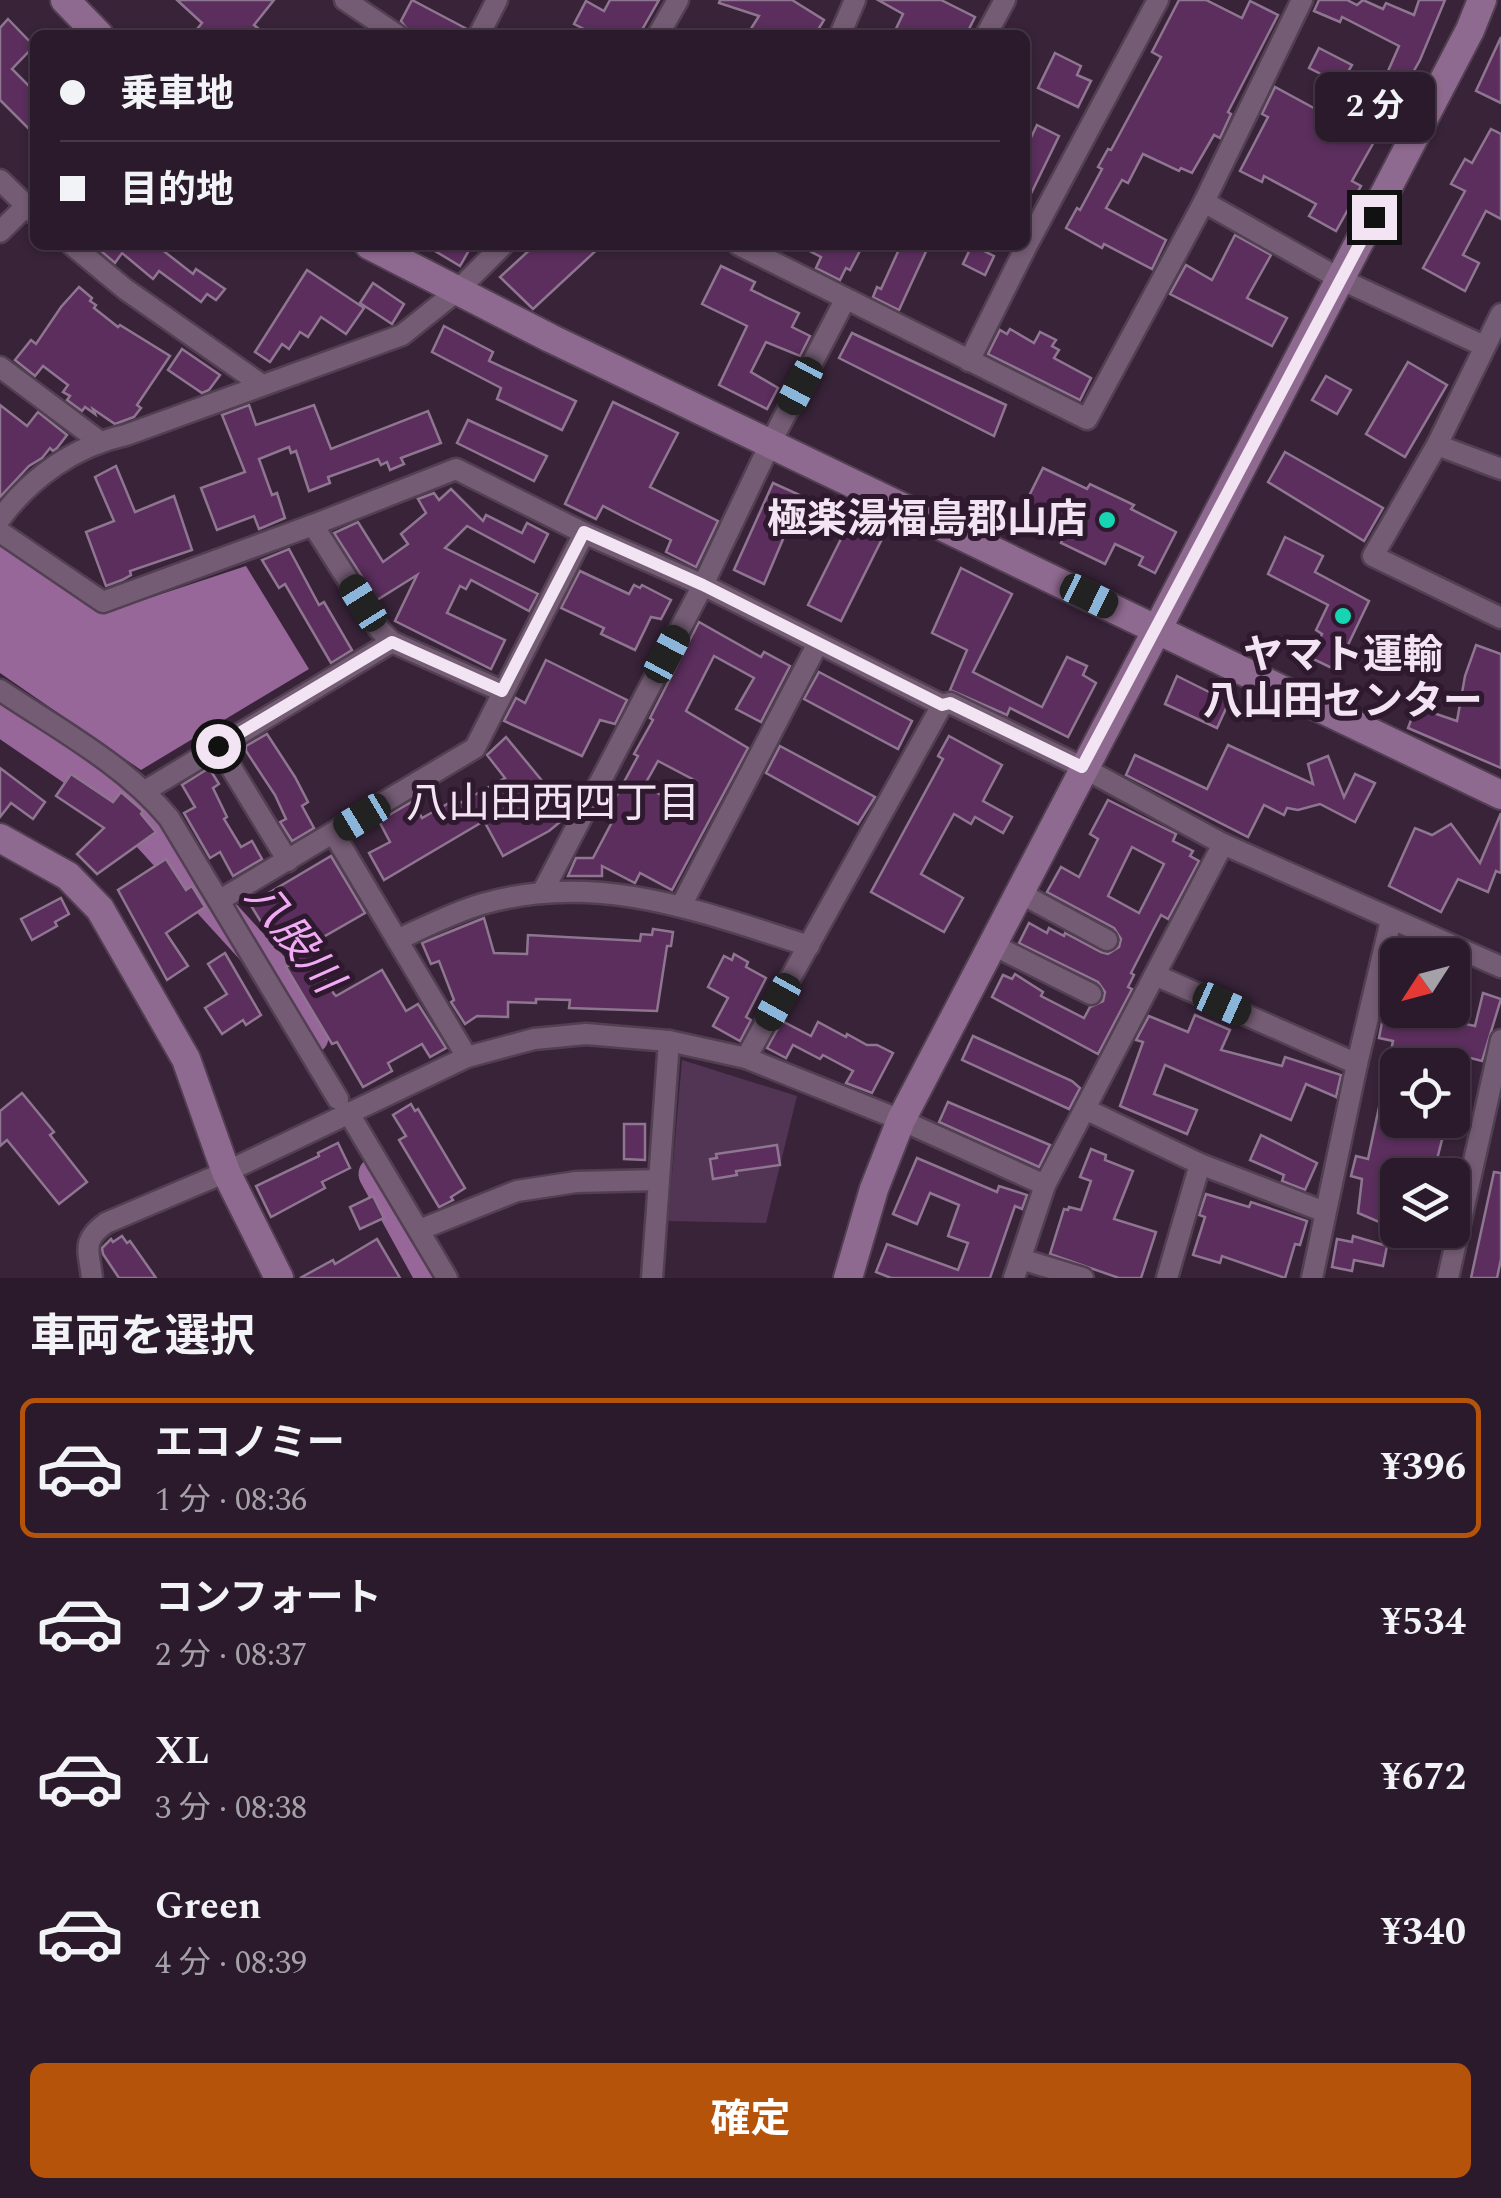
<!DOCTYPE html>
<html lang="ja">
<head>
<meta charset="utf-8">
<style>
	:root { --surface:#2a1a2b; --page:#362737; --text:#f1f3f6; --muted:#a5a1a9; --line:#463847; --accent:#b45309 }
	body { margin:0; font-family:Spectral,"Noto Sans JP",serif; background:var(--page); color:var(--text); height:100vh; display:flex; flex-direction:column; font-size:38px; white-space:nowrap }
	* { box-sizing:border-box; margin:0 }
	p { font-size:32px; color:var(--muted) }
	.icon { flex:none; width:55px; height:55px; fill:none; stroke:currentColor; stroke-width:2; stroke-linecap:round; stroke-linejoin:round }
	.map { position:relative; height:1278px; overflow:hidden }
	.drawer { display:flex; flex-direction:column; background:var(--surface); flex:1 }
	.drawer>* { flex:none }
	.top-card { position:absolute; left:30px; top:30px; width:1000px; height:220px; border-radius:15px; box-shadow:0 2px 8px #0004,0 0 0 2px var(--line); display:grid; align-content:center; height:220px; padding:0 30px; background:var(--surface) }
	.needle { width:65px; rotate:234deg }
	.fabs { position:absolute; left:1380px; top:938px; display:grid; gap:20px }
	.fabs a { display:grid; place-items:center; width:90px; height:90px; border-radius:15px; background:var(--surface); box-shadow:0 2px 8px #0004,0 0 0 2px var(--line); font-size:50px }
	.end { position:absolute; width:45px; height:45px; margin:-22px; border:12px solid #f2e4f2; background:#111; box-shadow:0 0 0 5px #111 }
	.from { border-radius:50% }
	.bubble { position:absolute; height:70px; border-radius:15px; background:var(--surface); box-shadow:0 2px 8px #0004,0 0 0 2px var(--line); font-size:32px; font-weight:700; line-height:70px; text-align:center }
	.car { position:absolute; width:30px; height:60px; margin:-30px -15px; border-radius:12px; box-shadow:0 0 8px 2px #0007; background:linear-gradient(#222 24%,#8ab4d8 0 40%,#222 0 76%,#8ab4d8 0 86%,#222 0) }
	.top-card b { display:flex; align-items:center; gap:35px; height:95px; font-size:38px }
	.top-card b+b { border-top:2px solid var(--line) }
	.top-card i { width:25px; height:25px; background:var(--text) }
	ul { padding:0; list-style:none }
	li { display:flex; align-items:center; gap:30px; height:140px; margin:0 20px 15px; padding:0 10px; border:5px solid transparent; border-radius:15px }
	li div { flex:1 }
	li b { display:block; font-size:38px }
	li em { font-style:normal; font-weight:700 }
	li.current { border-color:var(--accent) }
	li>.icon { width:90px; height:90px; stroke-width:1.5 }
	h2 { padding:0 30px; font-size:45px; line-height:120px }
	.primary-button { display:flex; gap:20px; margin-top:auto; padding:20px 30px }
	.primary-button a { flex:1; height:115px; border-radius:15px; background:var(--accent); color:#fff; font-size:40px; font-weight:700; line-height:115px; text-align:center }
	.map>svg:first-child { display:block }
</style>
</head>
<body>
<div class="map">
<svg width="1501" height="1278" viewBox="0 0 1501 1278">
	<rect width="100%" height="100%" fill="#382339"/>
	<!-- green -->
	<path fill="#523454" d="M682,1060l115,36 -31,127 -98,-2z"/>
	<!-- water -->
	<path fill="#97679a" d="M0,546l101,68 145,-48 63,103 -168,101 -141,-97z"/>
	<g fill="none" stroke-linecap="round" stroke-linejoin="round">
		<!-- river -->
		<g stroke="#97679a" stroke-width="35">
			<path d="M0,718l104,71 41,41 128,140 38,67"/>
			<path d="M376,1174l57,104"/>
		</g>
	</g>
	<!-- building -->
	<g fill="#5b2e5d" stroke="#8f7690" stroke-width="2.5" fill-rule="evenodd">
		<path d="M177,0h97l-20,25 12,10h-61l-7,-7 4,-5z"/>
		<path d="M412,0l55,29 -2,6h-54l-10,-14z"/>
		<path d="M610,0h49l-20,35h-43l-22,-11 12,-23 18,10z"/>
		<path d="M720,0h72l32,20 -9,15h-68l12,-19 -40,-13z"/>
		<path d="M878,0h63l34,17 -9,18h-73l10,-21z"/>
		<path d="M1179,0h27l36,18 8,-17 28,14 -50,97 3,2 -11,24 -6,-3 -22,38 -11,-5 -2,3 -36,-17 -15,29 -6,-3 -16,28 60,32 -14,29 -48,-25 -2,4 -36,-20 11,-20 3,2 22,-41 -4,-2 10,-18 3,1 50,-93 -9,-5z"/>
		<path d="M1319,0h28l10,5 6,-5 20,9 3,-6 28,12 5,-15h26l-25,60 -68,121 9,5 -25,45 -27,-15 7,-12 -52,-28 -2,6 -22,-11 28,-54 -6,-3 13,-27 72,39 9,-20 14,6 29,-66 -57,-29 -2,5 -26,-11z"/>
		<path d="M8,19l26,27 -22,23 23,23v43l-35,-35v-72z"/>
		<path d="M1501,37v66l-25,-12z"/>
		<path d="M1319,48l33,17 -11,19 -32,-16z"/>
		<path d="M1055,53l26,13 -4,9 14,6 -13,26 -40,-19z"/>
		<path d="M1037,125l22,11 -34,70v-56z"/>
		<path d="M1491,129l10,5v85l-15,-8 -23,44 16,8 -14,28 -42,-23 42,-77 -14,-7 14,-25 7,4z"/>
		<path d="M1235,235l36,20 -24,43 40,20 -15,28 -102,-52 16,-29 26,15z"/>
		<path d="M94,245h62l37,29 3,-5 29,20 -9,11 -9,-6 -6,8 -42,-31 -6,8 -31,-26 -7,10z"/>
		<path d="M425,245h47l-12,21z"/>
		<path d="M535,245h67l-69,64 -33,-32z"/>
		<path d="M798,245h65l-13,25 -4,-2 -6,12 -24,-12 5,-11z"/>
		<path d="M901,245h28l-30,65 -26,-13 4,-10 4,2z"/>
		<path d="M972,245l22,11 -9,19 -22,-11z"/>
		<path d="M721,266l34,16 -4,8 48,23 -7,14 18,9 -10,20 -34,-14 -15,30 27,16 -11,21 -48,-24 28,-59 -45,-22z"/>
		<path d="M307,270l57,38 -18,26 -25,-17 -13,20 -8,-5 -11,17 -7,-5 -12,18 -15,-10z"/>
		<path d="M373,283l31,21 -12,20 -32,-21z"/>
		<path d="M79,287l13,11 -2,3 6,4 -2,3 24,19 2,-2 50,31 -33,49 4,3 -7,9 -19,7 -22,-15 2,5 -10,-7 -3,4 -15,-11 3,-4 -7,-4 5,-7 -25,-19 -8,10 -20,-16 16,-20 5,4 25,-37z"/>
		<path d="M444,326l49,26 -4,9 87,40 -14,29 -65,-31 4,-11 -69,-36z"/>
		<path d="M1010,329l24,14 6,-11 16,8 -4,6 7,4 -5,8 37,20 -11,22 -92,-46 12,-24 7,4z"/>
		<path d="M852,333l154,72 -12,31 -155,-78z"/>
		<path d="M182,349l38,26 -11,15 -7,3 -34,-23z"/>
		<path d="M1408,362l39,23 -42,72 -39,-23z"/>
		<path d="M1326,376l25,14 -14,24 -25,-14z"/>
		<path d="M613,402l65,31 -28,54 68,34 -22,46 -30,-15 5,-12 -43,-21 -25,-13 -7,13 -31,-15z"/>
		<path d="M0,405l27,21 11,-14 29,23 -10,13 -4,3 -3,-3 -8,10 -13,8 -29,31z"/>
		<path d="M249,405l7,20 58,-20 17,44 97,-38 13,32 -40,15 3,6 -14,6 -3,-8 -6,3 -3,-6 -50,18 2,6 -21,8 -13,-40 -5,2 -2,-6 -30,12 13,36 5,-2 8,25 -26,11 -5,-13 -37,14 -16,-42 44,-16 -23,-57z"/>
		<path d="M468,420l79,36 -13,25 -77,-38z"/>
		<path d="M1285,452l98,56 -19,33 -96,-59z"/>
		<path d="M116,466l19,46 39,-16 18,54 -62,21 1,4 -9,5 -16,6 -20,-54 28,-11 -19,-44z"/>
		<path d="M1043,468l44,21 3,-5 44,21 -3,4 45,23 -21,41 -16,-8 4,-8 -28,-13 -10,20 -44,-21 9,-20 -26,-13 -4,6 -17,-8z"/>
		<path d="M773,483l29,13 -3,6 23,10 -10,24 -23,-11 -25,59 -30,-14z"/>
		<path d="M451,489l32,32 3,-6 36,18 5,-10 21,11 -14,28 -67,-36 -22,22 93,46 -9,17 -58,-31 -5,9 -6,-3 -13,27 58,27 -14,29 -96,-48 22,-46 -40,25 -43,-67 24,-11 25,40 25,-18 -7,-10 25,-21 -8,-14 16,-6 5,7z"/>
		<path d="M849,523l33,16 -41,82 -33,-16z"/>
		<path d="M1285,537l38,19 -8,16 54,29 -33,69 -25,-12 11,-24 -6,-4 12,-25 -60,-31z"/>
		<path d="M289,549l30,56 5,-3 28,48 -21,13 -46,-79 -6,4 -17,-28z"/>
		<path d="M961,568l51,26 -39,78 69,35 25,-50 20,9 -4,9 13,8 -28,54 -58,-29 -3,7 -57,-25 17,-40 -35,-17z"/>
		<path d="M580,571l49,23 5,-9 6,3 2,-3 29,15 -10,19 -10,-2 -16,33 -34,-16 3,-6 -43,-20z"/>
		<path d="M699,622l62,35 3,-5 26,14 -29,56 -25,-13 18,-31 -40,-22 -28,55 62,37 -76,142 -32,-17 -5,10 -33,-17v10h-34l8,-18h17l19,-36 -14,-7 7,-13 6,4 27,-50 -4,-2 19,-34 -3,-2zM658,761l38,20 -14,25 -38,-20z"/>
		<path d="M1476,645l25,9v114l-93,-40 8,-21 41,14 8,-45z"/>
		<path d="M1419,649l13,5 -8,23 -14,-6z"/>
		<path d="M546,660l81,40 -12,24 -15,-4 -18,36 -78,-35 12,-23 9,5z"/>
		<path d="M819,672l93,49 -14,28 -94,-50z"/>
		<path d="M1177,676l52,26 -12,26 -52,-24z"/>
		<path d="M267,734l28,43 13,25 -6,4 12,22 -22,13 -12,-19 6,-3 -11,-24 -29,-44v-5z"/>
		<path d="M949,736l53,29 -19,36 29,16 -9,16 -28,-16 -4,7 -17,-10 -33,60 42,24 -19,34 -73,-40 72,-133 -5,-3z"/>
		<path d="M506,737l61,74 -1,6 -17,14 -46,25 -19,-35 -100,59 -15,-27 21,-11 -11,-21 34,-20 9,17 36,-20 2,5 45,-25 -18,-23z"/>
		<path d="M1228,745l85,39 -5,-20 20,-8 16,41 11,-23 20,9 -20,39 -35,-18 -22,6 -11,-2 -3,7 -20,-10 -16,32 -122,-62 9,-20 72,34z"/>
		<path d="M780,746l95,51 -17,27 -92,-51z"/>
		<path d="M0,768l45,34 -12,17 -22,-16 -11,14z"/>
		<path d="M209,768l10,16 -6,4 14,29 -3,2 17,28 11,-6 10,18 -29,17 -13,-24 -10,6 -26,-45 11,-6 -13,-22z"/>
		<path d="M71,774l42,28 8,-10 22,19 -2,3 15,18 -59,42 -20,-20 27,-26 -48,-32z"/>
		<path d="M1108,800l68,34 -3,7 20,10 -3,5 9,5 -31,58 -7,-4 -9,17 -21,41 3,2 -6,12 4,2 -34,65 -106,-57 11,-22 9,4 3,-5 28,18 -2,4 43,22 6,-11 13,-6 2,-9 -7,-10 -79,-39 10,-20 18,10 2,-5 15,8 1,-3 36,19 7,2 11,-7 2,-8 -7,-11 -67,-36 14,-25 18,10 19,-38 -8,-5zM1132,847l32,17 -25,49 -31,-17z"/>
		<path d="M1501,813v60l-5,-2 -8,21 -30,-13 -17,33 -52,-26 26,-58 17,7 19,-11 29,39z"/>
		<path d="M331,856l34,57 -59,34 28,47 2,2 46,-26 24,41 12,-7 28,44 -16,9 -8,-13 -34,19 4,8 -29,16 -26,-45 -5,2 -46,-77 7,-4 -21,-37 -6,4 -16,-26z"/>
		<path d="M166,859l20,31 6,-4 13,21 -39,26 22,33 -21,14 -49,-90z"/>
		<path d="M61,898l8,16 -14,8 2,4 -25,14 -11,-21z"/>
		<path d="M484,918l10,35 33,1 1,-19 112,6 1,-7 11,1 1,-6 20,3 -2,14h-4l-10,65 -88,-3 1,-8 -34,-1v4l-28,-1v15l-31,-1 -12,8 -14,-22 3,-2 -15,-39 -8,3 -9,-21z"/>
		<path d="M225,953l36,62 -15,10 -3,-5 -21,14 -17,-26 22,-14 -19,-30z"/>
		<path d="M734,954l14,8 -2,5 20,11 -20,39 5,3 -11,21 -27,-15 15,-28 -20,-11 16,-31 8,4z"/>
		<path d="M1483,993l18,6 -19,62 -23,-6 -3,10h-58v55h49l-14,55h-35v55l-40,-17 4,-34 -11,-3 5,-20 12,3 25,-118 -14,-3 4,-21h21l1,-6 70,15z"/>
		<path d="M1195,1015l35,15 -9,20 61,16 3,-9 56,18 -5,22 -30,-13 -15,36 -126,-55 -11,29 43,16 -10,24 -67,-28 23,-64 -7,-2 13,-24 39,16z"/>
		<path d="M782,1021l29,15 7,-14 28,15 1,-3 20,11h10l16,8 -21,40 -26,-10 7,-12 -30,-16 -3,4 -27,-14 -7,13 -19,-10z"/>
		<path d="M973,1036l99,45 8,7 -11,21 -107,-49z"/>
		<path d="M22,1093l32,39 -4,3 37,47 -28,22 -52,-64 -7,6v-35z"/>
		<path d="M948,1102l102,43 -11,22 -100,-45z"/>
		<path d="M411,1104l4,7 3,-2 47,79 -14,9 2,3 -14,7 -40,-67 7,-4 -13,-21z"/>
		<path d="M624,1124h21v36l-21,-1z"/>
		<path d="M1261,1135l56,28 -12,27 -23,-9 2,-6 -34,-15z"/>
		<path d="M338,1143l12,25 -28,14 3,6 -54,29 -15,-31 63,-30 -1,-3z"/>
		<path d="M777,1145l3,20 -44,6 1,4 -24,4 -3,-20 7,-1 -1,-4z"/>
		<path d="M1091,1149l15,6 -1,5 28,11 -19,48 42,13 -15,46h-22l-69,-24 14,-45 4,1 1,-3 12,3 10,-29 -11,-4z"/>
		<path d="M917,1158l80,34 2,-6 28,9 -5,14 -7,-3 -25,72h-99l-15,-6 11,-28 71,26 10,-27 -20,-7 11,-31 -29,-12 -13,31 -24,-10z"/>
		<path d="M1494,1172l7,1v86l-4,19h-26z"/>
		<path d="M1206,1194l43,13 2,-5 56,19 -7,24 -5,-1 -10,34 -63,-22 -2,7 -27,-8 12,-38 -6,-2z"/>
		<path d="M373,1196l11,22 -24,11 -10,-22z"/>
		<path d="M122,1236l5,7 3,-2 26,37h-37l-16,-24 -1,-6 9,-9 2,3z"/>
		<path d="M1353,1236l34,10 -4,20 -29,-6 -2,11 -20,-4 5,-28 15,3z"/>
		<path d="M377,1239l23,39h-100l33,-18 2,4z"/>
	</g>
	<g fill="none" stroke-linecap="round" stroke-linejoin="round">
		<!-- street casing -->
		<g stroke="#523f52" stroke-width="25">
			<g id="street">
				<path d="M345,0l52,35"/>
				<path d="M479,35l18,-35"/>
				<path d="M658,35l20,-35"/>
				<path d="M840,35l15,-35"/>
				<path d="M986,35l19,-35"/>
				<path d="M0,180l35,34"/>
				<path d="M1204,202l138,78 142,66"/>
				<path d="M0,232l26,-26"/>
				<path d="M72,245l53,44 137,96"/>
				<path d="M739,245l348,174 117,-217 98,-202"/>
				<path d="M1501,314l-64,131 -64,111 128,62"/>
				<path d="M969,361l58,-116 131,-245"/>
				<path d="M0,367l99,74"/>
				<path d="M1437,445l64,24"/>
				<path d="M0,519c31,-42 75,-73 126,-84l276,-100 55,-44 46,-46"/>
				<path d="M313,525l143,-56 128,64"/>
				<path d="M0,532l103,70 210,-77 66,104 13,13 110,49"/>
				<path d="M0,690c58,39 124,74 169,128l169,281"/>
				<path d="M942,705l8,-2 132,64 141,77 278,123"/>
				<path d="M218,746l70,115"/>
				<path d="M145,791l247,-149"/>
				<path d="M334,834l133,223"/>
				<path d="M1018,892l89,48"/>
				<path d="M542,893l161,-308 67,-141 75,-144"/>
				<path d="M220,900l255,-152 109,-215 119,52 239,120 -196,353"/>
				<path d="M681,906l137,-263"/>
				<path d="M397,940c28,-13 55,-27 85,-36 116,-33 217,7 327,42"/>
				<path d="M991,944l100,50"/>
				<path d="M1155,975l202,89"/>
				<path d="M1085,1109l115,55 125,48"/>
				<path d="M348,1112l99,166"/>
				<path d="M419,1230l98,-39 59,-9 83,-2"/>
				<path d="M1021,1259l62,19"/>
				<path d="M92,1278c-3,-28 -11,-37 14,-55l120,-51 241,-115 67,-18 52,-5 83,7 77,17 155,62 144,65 178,-341"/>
				<path d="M652,1278l17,-237"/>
				<path d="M1014,1278l31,-93"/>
				<path d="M1167,1278l33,-114"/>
				<path d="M1312,1278l45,-214 34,-144"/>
				<path d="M1448,1278l53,-238"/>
			</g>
		</g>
		<!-- secondary casing -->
		<g stroke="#523f52" stroke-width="32">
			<g id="secondary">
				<path d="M65,0l34,35"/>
				<path d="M369,245l181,93 951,457"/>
				<path d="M0,838l68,38 32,33 86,150 40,113 53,106"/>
				<path d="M848,1278l26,-89 27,-69 569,-1090 12,-30"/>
			</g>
		</g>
		<!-- street -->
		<use href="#street" stroke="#745c74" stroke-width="20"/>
		<!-- secondary -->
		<use href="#secondary" stroke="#8f6a90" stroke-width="28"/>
	</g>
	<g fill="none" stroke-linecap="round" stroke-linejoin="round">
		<!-- route -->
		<path stroke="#f2e4f2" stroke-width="12" d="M218,746l174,-104 110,49 82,-159 119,53 239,120 8,-2 132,64 292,-550"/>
	</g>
	<!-- markers -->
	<g fill="#17d5b2" stroke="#2e192f" stroke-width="4">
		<circle cx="1107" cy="520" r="10"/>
		<circle cx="1343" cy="616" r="10"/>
	</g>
	<g text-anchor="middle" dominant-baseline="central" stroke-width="10" stroke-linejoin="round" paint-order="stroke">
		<!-- poi labels -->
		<g font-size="40" font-weight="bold" fill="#f2e4f2" stroke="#2e192f" text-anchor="end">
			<text x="1087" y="520">極楽湯福島郡山店</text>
			<text x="1343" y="656" text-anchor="middle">ヤマト運輸<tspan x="1343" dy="46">八山田センター</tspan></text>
		</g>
		<!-- neighbourhood labels -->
		<g font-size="42" fill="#f2e4f2" stroke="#2e192f">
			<text x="553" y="804">八山田西四丁目</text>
		</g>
		<!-- water labels -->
		<g font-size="42" font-style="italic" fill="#f1abf4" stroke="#2e192f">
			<text transform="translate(293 938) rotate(52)">八股川</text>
		</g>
	</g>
</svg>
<div class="fabs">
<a><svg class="needle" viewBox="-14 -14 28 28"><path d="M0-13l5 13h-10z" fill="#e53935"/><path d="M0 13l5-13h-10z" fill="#a5a1a9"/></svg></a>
<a><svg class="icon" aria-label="locate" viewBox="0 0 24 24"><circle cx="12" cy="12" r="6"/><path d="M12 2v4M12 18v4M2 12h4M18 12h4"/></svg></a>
<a><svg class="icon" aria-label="layers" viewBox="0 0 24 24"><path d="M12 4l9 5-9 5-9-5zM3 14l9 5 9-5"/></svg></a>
</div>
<i class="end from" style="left:218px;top:746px"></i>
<i class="end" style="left:1374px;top:217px"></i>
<div class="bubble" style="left:1315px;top:72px;width:120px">2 分</div>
<i class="car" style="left:800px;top:386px;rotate:208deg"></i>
<i class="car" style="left:1089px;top:596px;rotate:116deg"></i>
<i class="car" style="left:363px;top:603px;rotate:328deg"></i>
<i class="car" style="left:667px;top:654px;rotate:28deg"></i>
<i class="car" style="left:362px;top:817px;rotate:239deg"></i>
<i class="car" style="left:778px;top:1002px;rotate:209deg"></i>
<i class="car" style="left:1222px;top:1004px;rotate:114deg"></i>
<div class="top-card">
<b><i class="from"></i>乗車地</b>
<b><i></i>目的地</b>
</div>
</div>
<section class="drawer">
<h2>車両を選択</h2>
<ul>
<li class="current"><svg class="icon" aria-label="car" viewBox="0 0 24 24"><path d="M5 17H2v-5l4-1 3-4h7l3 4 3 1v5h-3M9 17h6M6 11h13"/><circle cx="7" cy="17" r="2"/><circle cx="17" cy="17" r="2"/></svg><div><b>エコノミー</b><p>1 分 · 08:36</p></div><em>¥396</em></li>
<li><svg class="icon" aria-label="car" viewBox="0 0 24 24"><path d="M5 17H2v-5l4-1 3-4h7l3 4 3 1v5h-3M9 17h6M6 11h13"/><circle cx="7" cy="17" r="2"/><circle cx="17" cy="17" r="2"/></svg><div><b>コンフォート</b><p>2 分 · 08:37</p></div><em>¥534</em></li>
<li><svg class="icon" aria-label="car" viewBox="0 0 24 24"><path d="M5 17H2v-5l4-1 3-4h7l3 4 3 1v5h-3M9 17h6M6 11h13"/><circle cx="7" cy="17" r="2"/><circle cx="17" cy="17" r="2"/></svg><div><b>XL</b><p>3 分 · 08:38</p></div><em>¥672</em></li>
<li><svg class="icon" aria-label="car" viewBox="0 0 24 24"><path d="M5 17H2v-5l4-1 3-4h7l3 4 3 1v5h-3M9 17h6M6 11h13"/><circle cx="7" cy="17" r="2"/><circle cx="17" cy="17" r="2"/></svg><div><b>Green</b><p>4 分 · 08:39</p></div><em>¥340</em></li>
</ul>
<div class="primary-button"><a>確定</a></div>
</section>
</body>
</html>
